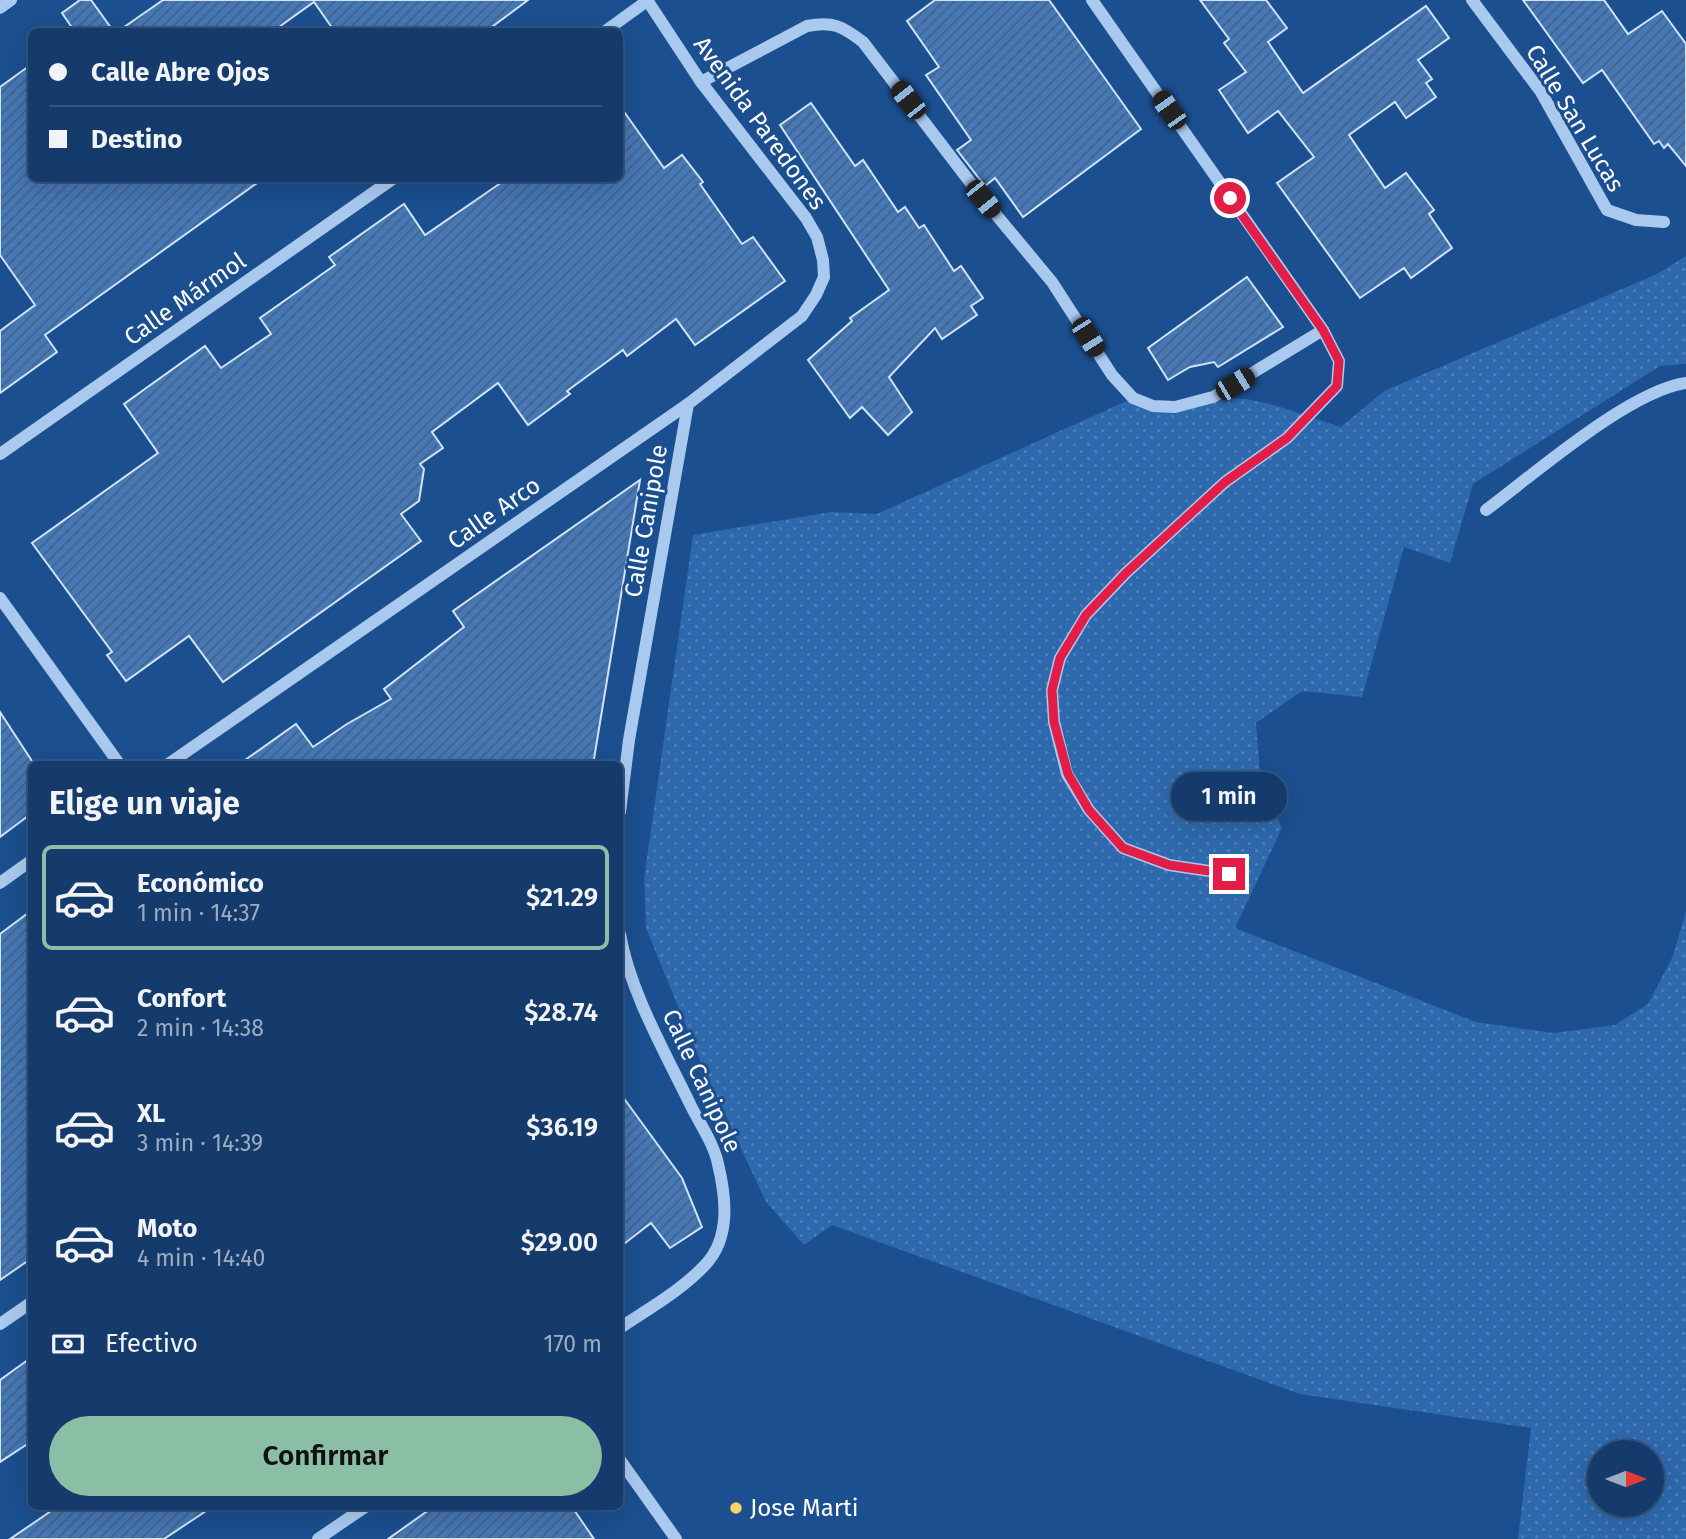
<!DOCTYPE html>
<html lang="es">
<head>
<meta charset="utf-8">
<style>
	:root { --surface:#143b6b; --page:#1d4271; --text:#f1f3f6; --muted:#9dadc1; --line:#33557e; --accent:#8abfa5 }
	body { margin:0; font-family:"Fira Sans",sans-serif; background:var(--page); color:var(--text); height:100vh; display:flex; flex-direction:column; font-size:26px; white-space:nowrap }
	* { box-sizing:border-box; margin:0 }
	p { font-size:23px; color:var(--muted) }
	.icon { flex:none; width:38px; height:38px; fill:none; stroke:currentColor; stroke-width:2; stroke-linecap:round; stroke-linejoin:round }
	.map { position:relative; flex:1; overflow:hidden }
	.details { position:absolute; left:28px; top:761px; width:595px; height:749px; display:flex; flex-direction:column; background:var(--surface); border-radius:10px; box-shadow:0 7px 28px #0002,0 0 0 2px var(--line) }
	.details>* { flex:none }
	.hud { position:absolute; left:28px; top:28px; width:595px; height:154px; border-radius:10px; box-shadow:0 7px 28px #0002,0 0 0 2px var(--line); display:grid; align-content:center; height:154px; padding:0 21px; background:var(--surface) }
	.needle { width:46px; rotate:90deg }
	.buttons { position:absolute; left:1587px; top:1440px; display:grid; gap:14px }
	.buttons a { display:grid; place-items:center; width:77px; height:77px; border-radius:50%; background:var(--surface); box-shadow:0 7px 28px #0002,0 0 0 2px var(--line); font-size:35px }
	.end { position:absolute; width:32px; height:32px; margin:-16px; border:9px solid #e11d48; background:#fff; box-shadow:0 0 0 4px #fff }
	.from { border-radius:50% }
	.bubble { position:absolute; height:49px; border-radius:24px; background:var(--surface); box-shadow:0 7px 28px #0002,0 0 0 2px var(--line); font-size:23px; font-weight:600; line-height:49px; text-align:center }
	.car { position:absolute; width:21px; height:42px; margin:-21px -10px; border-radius:9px; box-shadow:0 0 5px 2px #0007; background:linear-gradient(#222 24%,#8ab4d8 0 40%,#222 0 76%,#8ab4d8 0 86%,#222 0) }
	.hud b { display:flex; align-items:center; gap:24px; height:66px; font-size:26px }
	.hud b+b { border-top:2px solid var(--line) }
	.hud i { width:18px; height:18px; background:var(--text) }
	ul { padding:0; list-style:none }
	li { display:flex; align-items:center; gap:21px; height:105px; margin:0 14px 10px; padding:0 7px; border:4px solid transparent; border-radius:10px }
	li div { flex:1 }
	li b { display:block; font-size:26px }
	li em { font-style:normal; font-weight:600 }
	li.active { border-color:var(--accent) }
	li>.icon { width:63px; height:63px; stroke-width:1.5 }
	h2 { padding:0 21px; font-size:32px; line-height:84px }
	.pay { display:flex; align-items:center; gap:18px; height:77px; padding:0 21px; font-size:26px }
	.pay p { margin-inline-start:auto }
	.button { display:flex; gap:14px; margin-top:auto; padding:14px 21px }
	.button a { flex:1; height:80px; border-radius:42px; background:var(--accent); color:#111; font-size:28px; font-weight:600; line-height:80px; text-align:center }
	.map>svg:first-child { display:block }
</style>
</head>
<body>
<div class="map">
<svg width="1686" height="1539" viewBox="0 0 1686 1539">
	<defs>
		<pattern id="grass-dots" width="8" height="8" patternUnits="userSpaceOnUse" patternTransform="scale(1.75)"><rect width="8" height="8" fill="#2e69ad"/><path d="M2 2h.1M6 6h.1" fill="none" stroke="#4d80b9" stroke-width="1.8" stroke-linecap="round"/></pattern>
		<pattern id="building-hatch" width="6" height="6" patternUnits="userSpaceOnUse" patternTransform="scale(1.75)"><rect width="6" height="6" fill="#4478b7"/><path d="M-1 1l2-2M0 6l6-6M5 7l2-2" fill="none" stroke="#486282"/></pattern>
	</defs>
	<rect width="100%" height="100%" fill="#1b4f8f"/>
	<!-- grass -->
	<path fill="url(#grass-dots)" fill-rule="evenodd" d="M1686,256v108l-26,2 -187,118 -23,79 -46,-16 -42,150 -60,-6 -46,32 5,63 21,42 -47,100 241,94 77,11 62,-8 33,-21 25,-48 13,-45v628h-168l13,-111 -231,-34 -468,-169 -28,20 -38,-43 -65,-139 -55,-135 -2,-49 49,-344 137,-23 47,2 256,-116 20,8 60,-9 33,2 28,6 67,22 43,-36 273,-117zM1600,1452h52v53h-52z"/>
	<!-- building -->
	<g fill="url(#building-hatch)" stroke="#cfe3fa" stroke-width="2">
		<path d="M80,0h11l23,32h-39l-13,-19z"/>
		<path d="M163,0h365l-43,32h-150l-21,-30 -42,30h-155z"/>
		<path d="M935,0h114l92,129 -118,88 -28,-39 -10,8 -28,-36 14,-10 -45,-65 13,-8 -32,-46z"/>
		<path d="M1200,0h66l21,28 -19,14 35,51 123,-87 23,32 -31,22 14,19 -6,4 10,14 -30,21 -11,-16 -46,33 36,53 21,-15 28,37 -5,4 23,34 -41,30 -7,-10 -44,30 -83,-115 37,-26 -36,-46 -30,22 -29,-43 27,-18 -22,-29 5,-4z"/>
		<path d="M1523,0h81l24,34 34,-23 24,33v122l-18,-22 -4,4 -5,-7 -5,3 -52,-74 -19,13z"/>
		<path d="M32,64v114h232l-219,157 12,17 -57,41v-62l35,-26 -35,-50v-168z"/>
		<path d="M811,103l44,63 8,-6 35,52 7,-5 14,21 5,-3 30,46 7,-5 22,32 -12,8 6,9 -35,24 -7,-11 -46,49 23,35 -24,23 -26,-28 -12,11 -42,-58 44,-39 -2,-3 39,-28 -109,-165z"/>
		<path d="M620,106l44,62 18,-13 21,27 -3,2 42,60 11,-7 32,44 -90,64 -19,-26 -49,37 -4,-6 -56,41 3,3 -42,31 -30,-42 -66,49 11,16 -23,16 4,5 -5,32 -18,13 20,27 -198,141 -34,-46 -63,45 -19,-26 5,-3 -80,-109 126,-90 -34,-49 81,-58 16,22 50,-34 -11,-16 75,-53 -6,-8 75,-53 21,31 83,-57h112z"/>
		<path d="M1247,277l36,50 -65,40 -4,-5 -24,5 -22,13 -20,-32z"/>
		<path d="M640,480l-47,285h-355l58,-41 17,23 34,-23 44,-25 -7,-10 80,-62 -11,-16z"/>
		<path d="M0,712l32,49v52l-32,24z"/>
		<path d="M32,910v348l-32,22v-346z"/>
		<path d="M620,1093l62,85 20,49 -32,21 -19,-25 -31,24z"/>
		<path d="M32,1357v84l-32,21v-82z"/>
		<path d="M57,1507h155l-48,32h-154z"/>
		<path d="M433,1507h139l22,32h-206z"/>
	</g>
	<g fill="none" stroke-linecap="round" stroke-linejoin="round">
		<!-- minor -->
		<g stroke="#a9c9ee" stroke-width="12">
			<path d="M1092,0l231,330 16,31 -2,25 -50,52 -62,44 -99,91 -40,42 -26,43 -8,32 2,32 13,52 22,36 34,38 46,17 60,9"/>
			<path d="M1472,0l69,92 66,118 29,10 28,2"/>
			<path d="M0,8l11,-8"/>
			<path d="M604,32l43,-31"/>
			<path d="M701,82l106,-56c26,-5 35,0 56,16l120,157 69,83 60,93 21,23 20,8 22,1 38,-10 110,-67"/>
			<path d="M0,454l394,-276"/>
			<path d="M1486,510c47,-35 143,-119 200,-127"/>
			<path d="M0,598l120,167"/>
			<path d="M167,765l521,-361 114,-88 14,-21 8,-18 -1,-17 -6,-23 -11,-19 -105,-136 -54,-82"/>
			<path d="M620,812l9,-72 59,-336"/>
			<path d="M0,883l32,-23"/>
			<path d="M620,934c10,58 45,118 71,172 9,18 23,38 27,58 8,33 13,74 -13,101 -23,25 -57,44 -85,63"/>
			<path d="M0,1324l32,-22"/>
			<path d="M620,1460l56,79"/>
			<path d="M318,1539l47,-32"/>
		</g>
	</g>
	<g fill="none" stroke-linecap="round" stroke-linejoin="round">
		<!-- route -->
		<path stroke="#e11d48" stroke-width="9" d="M1229,874l-60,-9 -46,-17 -34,-38 -21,-36 -14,-52 -2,-32 8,-32 26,-43 40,-42 99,-91 62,-44 50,-52 2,-25 -16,-31 -93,-132"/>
	</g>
	<!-- markers -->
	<circle fill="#ffd166" stroke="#1b4f8f" stroke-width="2.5" cx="736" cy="1508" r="7"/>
	<g text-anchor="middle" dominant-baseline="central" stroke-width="6" stroke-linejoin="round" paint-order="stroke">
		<!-- street labels -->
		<g font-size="24" fill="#fff" stroke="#1b4f8f">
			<text transform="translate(1575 118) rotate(59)">Calle San Lucas</text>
			<text transform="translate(760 123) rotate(54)">Avenida Paredones</text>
			<text transform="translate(185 299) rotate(-35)">Calle Mármol</text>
			<text transform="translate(494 513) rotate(-35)">Calle Arco</text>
			<text transform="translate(646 521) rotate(-80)">Calle Canipole</text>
			<text transform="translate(702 1081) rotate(65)">Calle Canipole</text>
		</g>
		<!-- poi labels -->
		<g font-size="24" fill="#fff" stroke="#1b4f8f" text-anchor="start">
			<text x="750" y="1508">Jose Marti</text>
		</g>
	</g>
</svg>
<div class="buttons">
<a><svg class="needle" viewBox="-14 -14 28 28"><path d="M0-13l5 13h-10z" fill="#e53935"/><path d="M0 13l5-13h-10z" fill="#9dadc1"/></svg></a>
</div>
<i class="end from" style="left:1230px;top:198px"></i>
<i class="end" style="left:1229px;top:874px"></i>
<div class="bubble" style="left:1171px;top:772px;width:116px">1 min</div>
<i class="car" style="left:908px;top:100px;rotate:322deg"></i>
<i class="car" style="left:1169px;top:110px;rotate:325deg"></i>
<i class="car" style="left:983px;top:199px;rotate:141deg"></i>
<i class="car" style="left:1088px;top:337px;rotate:148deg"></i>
<i class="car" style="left:1235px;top:384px;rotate:59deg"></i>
<div class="hud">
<b><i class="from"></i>Calle Abre Ojos</b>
<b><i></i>Destino</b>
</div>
<section class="details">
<h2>Elige un viaje</h2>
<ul>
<li class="active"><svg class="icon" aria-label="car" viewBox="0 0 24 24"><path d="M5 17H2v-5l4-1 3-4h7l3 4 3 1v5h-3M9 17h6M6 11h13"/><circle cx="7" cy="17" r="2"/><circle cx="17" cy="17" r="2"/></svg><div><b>Económico</b><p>1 min · 14:37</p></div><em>$21.29</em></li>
<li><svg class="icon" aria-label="car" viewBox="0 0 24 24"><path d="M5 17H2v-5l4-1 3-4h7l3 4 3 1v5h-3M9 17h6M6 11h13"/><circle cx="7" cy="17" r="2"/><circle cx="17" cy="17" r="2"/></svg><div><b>Confort</b><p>2 min · 14:38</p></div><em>$28.74</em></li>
<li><svg class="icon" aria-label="car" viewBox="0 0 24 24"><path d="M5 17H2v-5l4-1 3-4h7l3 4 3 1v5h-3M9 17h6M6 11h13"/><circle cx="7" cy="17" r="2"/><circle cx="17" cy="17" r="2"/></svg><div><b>XL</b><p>3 min · 14:39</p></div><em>$36.19</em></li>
<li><svg class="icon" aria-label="car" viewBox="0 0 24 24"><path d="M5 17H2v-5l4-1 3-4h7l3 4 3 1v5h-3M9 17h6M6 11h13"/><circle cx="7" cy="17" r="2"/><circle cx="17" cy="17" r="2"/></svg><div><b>Moto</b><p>4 min · 14:40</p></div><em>$29.00</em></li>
</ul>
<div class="pay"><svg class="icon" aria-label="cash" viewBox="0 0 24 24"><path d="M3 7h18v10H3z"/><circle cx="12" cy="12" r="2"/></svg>Efectivo<p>170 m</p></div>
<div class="button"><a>Confirmar</a></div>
</section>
</div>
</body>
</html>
